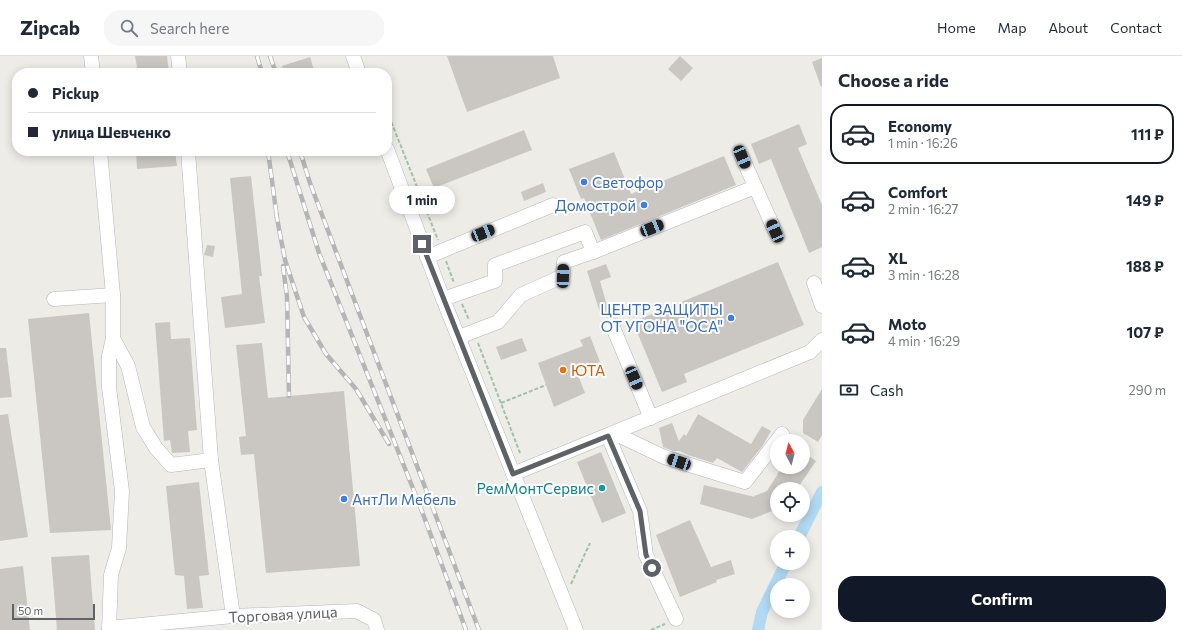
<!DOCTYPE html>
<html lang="en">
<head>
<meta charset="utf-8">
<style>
	:root { --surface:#fff; --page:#f6f6f7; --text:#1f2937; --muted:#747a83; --line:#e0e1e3; --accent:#111827 }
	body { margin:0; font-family:Commissioner,sans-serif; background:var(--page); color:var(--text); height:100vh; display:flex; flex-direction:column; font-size:15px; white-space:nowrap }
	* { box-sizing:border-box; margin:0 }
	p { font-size:13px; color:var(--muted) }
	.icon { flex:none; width:22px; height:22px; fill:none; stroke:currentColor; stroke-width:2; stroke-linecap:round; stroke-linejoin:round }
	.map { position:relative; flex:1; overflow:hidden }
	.side { display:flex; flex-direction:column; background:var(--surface); width:360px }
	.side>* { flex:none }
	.guide { position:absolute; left:12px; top:12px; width:380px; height:88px; border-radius:16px; box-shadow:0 2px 10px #0003; display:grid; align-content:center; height:88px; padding:0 16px; background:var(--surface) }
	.needle { width:26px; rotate:353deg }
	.controls { position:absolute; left:770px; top:378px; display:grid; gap:8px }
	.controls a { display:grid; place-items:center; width:40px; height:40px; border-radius:50%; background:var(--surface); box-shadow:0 2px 10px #0003; font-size:20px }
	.scale { position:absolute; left:12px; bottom:10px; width:83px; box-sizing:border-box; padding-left:4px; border:2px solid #5e6165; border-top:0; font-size:11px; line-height:14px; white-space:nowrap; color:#5e6165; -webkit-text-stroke:3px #fff; paint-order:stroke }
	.end { position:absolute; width:18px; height:18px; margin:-9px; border:5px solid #5e6165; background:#fff; box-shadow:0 0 0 2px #fff }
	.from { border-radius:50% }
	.bubble { position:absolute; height:28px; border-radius:14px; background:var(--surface); box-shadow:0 2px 10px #0003; font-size:13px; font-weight:700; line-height:28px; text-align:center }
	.car { position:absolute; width:12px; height:24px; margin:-12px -6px; border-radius:5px; box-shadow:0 0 3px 1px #0007; background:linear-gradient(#222 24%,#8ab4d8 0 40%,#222 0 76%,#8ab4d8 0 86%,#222 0) }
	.guide b { display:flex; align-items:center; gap:14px; height:38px; font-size:15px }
	.guide b+b { border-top:1px solid var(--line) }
	.guide i { width:10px; height:10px; background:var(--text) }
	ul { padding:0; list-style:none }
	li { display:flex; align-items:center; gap:12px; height:60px; margin:0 8px 6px; padding:0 8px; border:2px solid transparent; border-radius:16px }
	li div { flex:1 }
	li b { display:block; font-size:15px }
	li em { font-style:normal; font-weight:700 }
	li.selected { border-color:var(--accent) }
	li>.icon { width:36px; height:36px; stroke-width:1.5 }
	h2 { padding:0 16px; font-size:18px; line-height:48px }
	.pay { display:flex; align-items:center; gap:10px; height:44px; padding:0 16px; font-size:15px }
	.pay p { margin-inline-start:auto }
	.primary-button { display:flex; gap:8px; margin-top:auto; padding:8px 16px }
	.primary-button a { flex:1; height:46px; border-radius:16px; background:var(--accent); color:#fff; font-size:16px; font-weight:700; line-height:46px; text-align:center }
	header { display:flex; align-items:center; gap:24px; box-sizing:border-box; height:56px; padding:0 20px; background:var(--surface); border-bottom:1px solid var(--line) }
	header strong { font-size:19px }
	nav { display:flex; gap:22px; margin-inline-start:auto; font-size:14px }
	.search { width:280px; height:36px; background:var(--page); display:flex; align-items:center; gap:10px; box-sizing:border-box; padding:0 14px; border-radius:16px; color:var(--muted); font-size:15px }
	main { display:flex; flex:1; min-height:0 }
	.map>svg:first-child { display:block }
</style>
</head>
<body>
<header>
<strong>Zipcab</strong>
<div class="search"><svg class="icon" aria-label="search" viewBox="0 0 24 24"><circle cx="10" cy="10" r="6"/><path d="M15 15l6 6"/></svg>Search here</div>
<nav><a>Home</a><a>Map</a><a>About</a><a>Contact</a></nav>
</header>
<main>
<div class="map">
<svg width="822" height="574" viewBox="0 0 822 574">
	<rect width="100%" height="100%" fill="#eeece7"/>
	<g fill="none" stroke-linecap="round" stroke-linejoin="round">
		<!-- canal -->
		<g stroke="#b1d9f4" stroke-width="12">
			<path d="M799,481l23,-45"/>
			<path d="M758,574l4,-18 24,-49"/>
		</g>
	</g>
	<!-- building -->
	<g fill="#cac7c3">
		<path d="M135,0h32l2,17h-31z"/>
		<path d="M447,0h106l7,22 -93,34z"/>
		<path d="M680,0l13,12 -12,13 -13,-12z"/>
		<path d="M310,1l5,16h-31l-2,-7z"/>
		<path d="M822,2v29h-1l-9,-25z"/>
		<path d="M799,68l8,20 -9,4 24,57v42l-13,6 -38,-94 -12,5 -8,-20z"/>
		<path d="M524,74l8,20 -98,38 -8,-19z"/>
		<path d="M136,95h39l2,15 -40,3z"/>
		<path d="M614,96l17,42 93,-38 12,29 -135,55 -17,-42 -3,1 -12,-30z"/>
		<path d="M251,120l11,100h-3l6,47 -40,5 -4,-31 21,-3 -12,-116z"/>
		<path d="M543,127l3,9 -22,9 -3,-9z"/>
		<path d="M207,189l8,1 -2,11 -9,-2z"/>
		<path d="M778,206l26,63 -120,49 3,8 -25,10 -29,-70z"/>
		<path d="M606,208l5,13 -11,4 9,32 -8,3 -14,-45z"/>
		<path d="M89,257l22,217 -61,3 -22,-214z"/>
		<path d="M170,266l1,17 19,-1 7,92 -9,1 2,21 -18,1 -2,-13 -6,1 -9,-118z"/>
		<path d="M590,280l10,26 -24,8 9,23 -31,14 -16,-44 45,-17 -3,-6z"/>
		<path d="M522,282l5,13 -26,9 -5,-13z"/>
		<path d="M262,287l6,55 76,-7 16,175 -94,7 -12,-119 -13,1 -2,-18 7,-1 -10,-91z"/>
		<path d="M0,292h6l6,49 -12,1z"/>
		<path d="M822,333v46l-4,7 -15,-9v-13z"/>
		<path d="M8,358l20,123 -28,4v-126z"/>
		<path d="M698,358l53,30 11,-18 9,5 -8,14 -21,27 -25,-14 -4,5 -25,-8 -8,-4h-7l-10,-4 -4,-19 13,-5 7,18 5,-7 2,2z"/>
		<path d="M601,396l25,61 -24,10 -25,-61z"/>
		<path d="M803,396l13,9 -19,28h-20v20l-25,10 -52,-15 4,-19 51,12 -1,-1 13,-5 15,-24h21z"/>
		<path d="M199,426l10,93 -10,1 4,32 -16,1 -3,-33 -9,-1 -9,-89z"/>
		<path d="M690,464l21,47 20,-7 4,14 -19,6 1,2 -37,15 -24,-62z"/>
		<path d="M89,499l6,75h-38l-6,-73z"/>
		<path d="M23,510l7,64h-30v-61z"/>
	</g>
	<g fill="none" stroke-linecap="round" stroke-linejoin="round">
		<!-- minor casing -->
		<g stroke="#b4b6ba" stroke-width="15">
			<g id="minor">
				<path d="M91,0l2,17"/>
				<path d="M178,0l2,17"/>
				<path d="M353,0l6,17"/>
				<path d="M387,93l56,150 133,331"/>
				<path d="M100,95l13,144v43l15,28 15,61 13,21 15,17 40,-5"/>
				<path d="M188,95l23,309 22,156"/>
				<path d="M742,101l33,74"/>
				<path d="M593,196l162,-65"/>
				<path d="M427,201l126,-52"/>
				<path d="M814,227l8,23"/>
				<path d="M54,243l59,-4"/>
				<path d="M443,243l52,-18v-16l90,-33 8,20 -29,10 -1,14 -42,19 -23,27 -39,15"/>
				<path d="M612,269l39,93"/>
				<path d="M614,377l50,24 81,25 37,-48"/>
				<path d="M608,380l32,75 6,44 30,64"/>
				<path d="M513,418l297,-122 12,-12"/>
				<path d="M109,572l124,-12 124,-5 17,9 3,10"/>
				<path d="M109,574l2,-55 8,-27 3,-57 -13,-104v-31l4,-18"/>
			</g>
		</g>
		<!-- path -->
		<g stroke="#a1c2aa" stroke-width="2" stroke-dasharray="4 2" stroke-linecap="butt">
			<path d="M387,55l51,129"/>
			<path d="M446,205l8,22"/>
			<path d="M462,248l7,16"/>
			<path d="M478,287l42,110"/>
			<path d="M501,347l45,-18"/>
			<path d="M571,528l19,-41"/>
			<path d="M651,574l14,-6"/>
		</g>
		<!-- minor -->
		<use href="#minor" stroke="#fff" stroke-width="14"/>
		<!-- rail casing -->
		<g stroke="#b4b5b5" stroke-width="4.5">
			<g id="rail">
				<path d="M257,0l5,17"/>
				<path d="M270,0l6,17"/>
				<path d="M268,95l9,67"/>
				<path d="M287,95l32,102 101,253 46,124"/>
				<path d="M300,95l10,32 169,447"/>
				<path d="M276,157l9,47 19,57 22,37 30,35 33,55"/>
				<path d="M283,210l4,31 2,99"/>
			</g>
		</g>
		<!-- rail -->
		<use href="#rail" stroke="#fff" stroke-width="3" stroke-dasharray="9" stroke-linecap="butt"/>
	</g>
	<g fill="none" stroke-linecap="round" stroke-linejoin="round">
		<!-- route -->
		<path stroke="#5e6165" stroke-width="5" d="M422,188l91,230 95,-38 32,75 6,44 6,13"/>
	</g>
	<!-- markers -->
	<g fill="#3f7fe0" stroke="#fff" stroke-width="1.5">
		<circle cx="584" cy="126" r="4"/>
		<circle cx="644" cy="149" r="4"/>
		<circle cx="731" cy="262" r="4"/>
		<circle cx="344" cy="443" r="4"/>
	</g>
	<circle fill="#e8710a" stroke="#fff" stroke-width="1.5" cx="563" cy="314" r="4"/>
	<circle fill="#0f9aa8" stroke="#fff" stroke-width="1.5" cx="602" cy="432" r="4"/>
	<g text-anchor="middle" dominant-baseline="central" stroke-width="4" stroke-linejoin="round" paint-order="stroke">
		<!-- shop labels -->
		<g font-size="15" fill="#366cbe" stroke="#fff" text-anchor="start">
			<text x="592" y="126">Светофор</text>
			<text x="636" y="149" text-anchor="end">Домострой</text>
			<text x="723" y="253" text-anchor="end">ЦЕНТР ЗАЩИТЫ<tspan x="723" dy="17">ОТ УГОНА "ОСА"</tspan></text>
			<text x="352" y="443">АнтЛи Мебель</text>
		</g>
		<!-- food labels -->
		<g font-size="15" fill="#c56008" stroke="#fff" text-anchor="start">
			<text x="571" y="314">ЮТА</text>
		</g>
		<!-- culture labels -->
		<g font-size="15" fill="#0d838f" stroke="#fff" text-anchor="end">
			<text x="594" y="432">РемМонтСервис</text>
		</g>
		<!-- street labels -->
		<g font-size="15" fill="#5e6165" stroke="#fff">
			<text transform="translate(283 558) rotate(-3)">Торговая улица</text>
		</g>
	</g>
</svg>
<div class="controls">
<a><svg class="needle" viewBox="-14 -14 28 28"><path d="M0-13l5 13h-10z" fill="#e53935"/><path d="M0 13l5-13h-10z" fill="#747a83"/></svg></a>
<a><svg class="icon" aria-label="locate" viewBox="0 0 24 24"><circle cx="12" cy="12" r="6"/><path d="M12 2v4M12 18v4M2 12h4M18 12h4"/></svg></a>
<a>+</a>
<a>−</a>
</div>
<div class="scale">50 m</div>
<i class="end from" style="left:652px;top:512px"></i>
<i class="end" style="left:422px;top:188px"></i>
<div class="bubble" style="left:389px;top:130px;width:66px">1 min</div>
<i class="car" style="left:742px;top:101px;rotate:157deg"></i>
<i class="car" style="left:652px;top:172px;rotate:68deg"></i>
<i class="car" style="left:775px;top:175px;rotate:336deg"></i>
<i class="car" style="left:483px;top:177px;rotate:68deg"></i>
<i class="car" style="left:563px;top:220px;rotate:2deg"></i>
<i class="car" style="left:634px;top:322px;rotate:157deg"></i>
<i class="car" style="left:679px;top:406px;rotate:289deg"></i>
<div class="guide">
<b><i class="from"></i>Pickup</b>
<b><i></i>улица Шевченко</b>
</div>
</div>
<section class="side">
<h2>Choose a ride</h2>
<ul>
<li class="selected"><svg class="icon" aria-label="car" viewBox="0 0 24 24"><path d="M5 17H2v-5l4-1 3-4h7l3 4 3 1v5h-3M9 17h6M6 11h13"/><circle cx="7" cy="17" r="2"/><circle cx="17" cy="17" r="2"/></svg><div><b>Economy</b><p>1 min · 16:26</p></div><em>111 ₽</em></li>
<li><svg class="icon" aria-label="car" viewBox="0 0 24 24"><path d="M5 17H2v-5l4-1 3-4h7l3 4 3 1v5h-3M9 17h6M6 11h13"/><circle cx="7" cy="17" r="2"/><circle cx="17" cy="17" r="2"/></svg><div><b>Comfort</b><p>2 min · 16:27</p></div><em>149 ₽</em></li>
<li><svg class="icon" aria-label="car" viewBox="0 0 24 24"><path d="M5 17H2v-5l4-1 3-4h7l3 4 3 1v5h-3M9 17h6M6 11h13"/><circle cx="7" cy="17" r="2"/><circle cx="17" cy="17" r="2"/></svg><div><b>XL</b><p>3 min · 16:28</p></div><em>188 ₽</em></li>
<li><svg class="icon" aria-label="car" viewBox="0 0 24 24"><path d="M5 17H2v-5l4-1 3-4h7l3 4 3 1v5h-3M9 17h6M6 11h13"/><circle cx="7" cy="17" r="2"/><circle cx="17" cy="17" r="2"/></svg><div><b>Moto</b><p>4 min · 16:29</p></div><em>107 ₽</em></li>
</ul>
<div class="pay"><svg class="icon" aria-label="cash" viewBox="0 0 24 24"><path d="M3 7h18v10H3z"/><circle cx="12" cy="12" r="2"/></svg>Cash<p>290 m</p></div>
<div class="primary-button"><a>Confirm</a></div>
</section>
</main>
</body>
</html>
